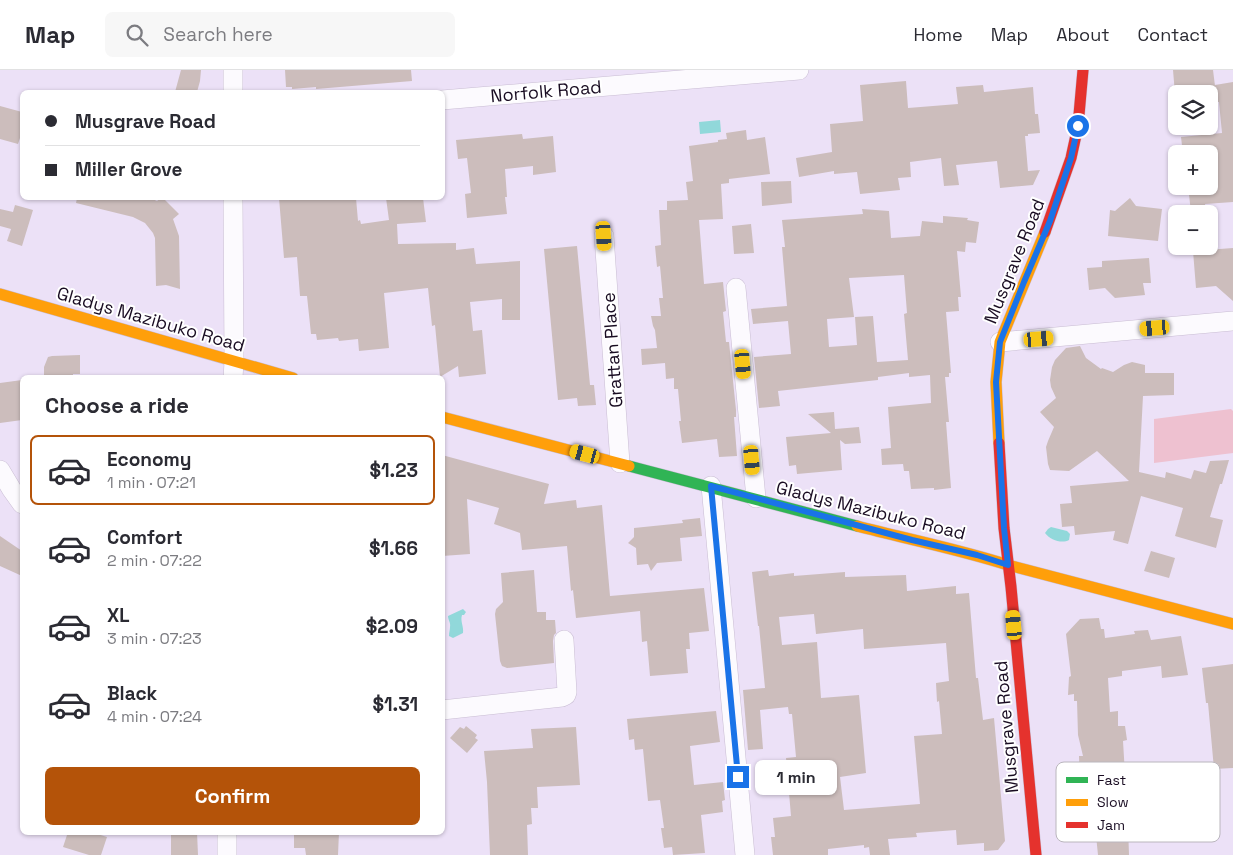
<!DOCTYPE html>
<html lang="en">
<head>
<meta charset="utf-8">
<style>
	:root { --surface:#fff; --page:#f7f7f7; --text:#2b2b33; --muted:#7c7c81; --line:#e1e1e2; --accent:#b45309 }
	body { margin:0; font-family:"Space Grotesk",sans-serif; background:var(--page); color:var(--text); height:100vh; display:flex; flex-direction:column; font-size:19px; white-space:nowrap }
	* { box-sizing:border-box; margin:0 }
	p { font-size:16px; color:var(--muted) }
	.icon { flex:none; width:28px; height:28px; fill:none; stroke:currentColor; stroke-width:2; stroke-linecap:round; stroke-linejoin:round }
	.map { position:relative; flex:1; overflow:hidden }
	.panel { position:absolute; left:20px; top:305px; width:425px; height:460px; display:flex; flex-direction:column; background:var(--surface); border-radius:8px; box-shadow:0 1px 4px #0004 }
	.panel>* { flex:none }
	.hud { position:absolute; left:20px; top:20px; width:425px; height:110px; border-radius:8px; box-shadow:0 1px 4px #0004; display:grid; align-content:center; height:110px; padding:0 25px; background:var(--surface) }
	.controls { position:absolute; left:1168px; top:15px; display:grid; gap:10px }
	.controls a { display:grid; place-items:center; width:50px; height:50px; border-radius:8px; background:var(--surface); box-shadow:0 1px 4px #0004; font-size:25px }
	.end { position:absolute; width:22px; height:22px; margin:-11px; border:6px solid #1a73e8; background:#fff; box-shadow:0 0 0 2px #fff }
	.from { border-radius:50% }
	.bubble { position:absolute; height:35px; border-radius:8px; background:var(--surface); box-shadow:0 1px 4px #0004; font-size:16px; font-weight:700; line-height:35px; text-align:center }
	.car { position:absolute; width:15px; height:30px; margin:-15px -8px; border-radius:6px; box-shadow:0 0 4px 1px #0007; background:linear-gradient(#f5c518 24%,#345 0 40%,#f5c518 0 76%,#345 0 86%,#f5c518 0) }
	.hud b { display:flex; align-items:center; gap:18px; height:48px; font-size:19px }
	.hud b+b { border-top:1px solid var(--line) }
	.hud i { width:12px; height:12px; background:var(--text) }
	ul { padding:0; list-style:none }
	li { display:flex; align-items:center; gap:15px; height:70px; margin:0 10px 8px; padding:0 15px; border:2px solid transparent; border-radius:8px }
	li div { flex:1 }
	li b { display:block; font-size:19px }
	li em { font-style:normal; font-weight:700 }
	li.on { border-color:var(--accent) }
	li>.icon { width:45px; height:45px; stroke-width:1.5 }
	h2 { padding:0 25px; font-size:22px; line-height:60px }
	.cta { display:flex; gap:10px; margin-top:auto; padding:10px 25px }
	.cta a { flex:1; height:58px; border-radius:8px; background:var(--accent); color:#fff; font-size:20px; font-weight:700; line-height:58px; text-align:center }
	header { display:flex; align-items:center; gap:30px; box-sizing:border-box; height:70px; padding:0 25px; background:var(--surface); border-bottom:1px solid var(--line) }
	header strong { font-size:24px }
	nav { display:flex; gap:28px; margin-inline-start:auto; font-size:18px }
	.search { width:350px; height:45px; background:var(--page); display:flex; align-items:center; gap:12px; box-sizing:border-box; padding:0 18px; border-radius:8px; color:var(--muted); font-size:19px }
	.map>svg:first-child { display:block }
</style>
</head>
<body>
<header>
<strong>Map</strong>
<div class="search"><svg class="icon" aria-label="search" viewBox="0 0 24 24"><circle cx="10" cy="10" r="6"/><path d="M15 15l6 6"/></svg>Search here</div>
<nav><a>Home</a><a>Map</a><a>About</a><a>Contact</a></nav>
</header>
<div class="map">
<svg width="1233" height="785" viewBox="0 0 1233 785">
	<rect width="100%" height="100%" fill="#ece1f7"/>
	<!-- green -->
	<path fill="#eec1d0" d="M1231,339l2,2v42l-79,10v-44z"/>
	<!-- water -->
	<g fill="#91d8da">
		<path d="M720,50l1,12 -21,2 -1,-12z"/>
		<path d="M1051,457l16,4 3,3 -1,6c-7,4 -19,0 -24,-7l3,-4z"/>
		<path d="M463,539l3,3 -2,3h-2c-2,6 2,12 1,18l-10,5 -4,-2c0,-4 1,-6 1,-9 1,-4 -2,-7 -2,-11z"/>
	</g>
	<!-- building -->
	<g fill="#ccbdbc" fill-rule="evenodd">
		<path d="M181,0h20l-1,11 -3,11h-22z"/>
		<path d="M285,0h126l1,11 -96,8v-2l-24,2v-2h-6z"/>
		<path d="M1173,0h40l3,24h-41z"/>
		<path d="M906,11l2,27 50,-4 -2,-17 27,-2 1,7 49,-5 2,27h3l2,19 -12,1v2h-3l3,35 12,-1 -7,15 -33,3 -3,-27 -41,4 3,20 -15,1 -3,-28 -31,4 1,15 -13,1 2,12 -40,4 -3,-22 -23,2v-3l-35,6 -3,-19 36,-6 -2,-28 33,-3 -3,-36z"/>
		<path d="M1233,12v120l-28,2 1,5 -15,3 -3,-26h21v-32h-26l-2,-17 41,-4 -3,-31h-2l-2,-17z"/>
		<path d="M0,36l22,6v20l-4,12 -18,-5z"/>
		<path d="M746,60l1,10 18,-3 5,37 -41,5v4l-8,1 2,35 -24,1 5,64 19,-2 3,29 -3,1 3,30h3l7,68v7h-2l3,39 -18,1 -2,-18 -35,4 -3,-22h2l-3,-32h-4v-11l-8,1 -1,-16 -23,2 -1,-16 16,-1 -2,-18 -2,-4 -2,-10h10l-2,-18h4l-3,-32 -3,1 -2,-21 6,-1 -2,-35h8v-9l21,-1 -2,-18 7,-1 -4,-35 29,-4v-2l9,-1 -1,-6z"/>
		<path d="M522,64l1,5 30,-3 3,36 -23,3v-9l-28,3 2,28h-2l2,17 -40,4 -2,-24 6,-1 -4,-35 -9,1 -2,-19z"/>
		<path d="M791,111l1,22 -30,3 -1,-24z"/>
		<path d="M77,128h73l7,3 4,-3h2l16,16 -6,5 6,17 1,53 -14,-4 -10,1 -1,-48 -2,-5 -8,-10 -12,-6 -57,-14z"/>
		<path d="M279,128h77l2,23 2,-1 1,4 28,-4 -3,-22h37l3,24 -29,2 1,20 58,-1v7l18,-2 2,16 44,-3v59h-18v-21l-32,3 3,29 9,-1 4,44 -27,3 -1,-11 -18,11 -5,-52 -3,1 -4,-38 -44,5 5,55 -30,3 -1,-12 -19,2 -1,-3 -21,2 -1,-6h-5l-4,-38h-7l-3,-39 -13,1z"/>
		<path d="M1130,128l6,8 26,3 -4,32 -50,-5 2,-26 5,1z"/>
		<path d="M15,135l18,5 -11,36 -15,-5 4,-12 -11,-3v-17l13,3z"/>
		<path d="M862,139l27,2 2,27 29,-2 2,-15 21,2v-7l25,2 -1,2 12,2 -3,21 -10,-1 -1,10 -8,-1 4,46h-3l1,14 -13,1 5,61h-2v4h-4l4,45h-3l5,66 -17,2v-2l-23,1 -2,-18h-5l-1,-7 -21,1 -1,-16 10,-1 -3,-41 43,-4 -1,-28 -21,2v-4l-31,4v3l-100,11 2,15 -21,2 -5,-51 37,-3 -3,-33 -35,3 -2,-15 36,-3 -5,-59h3l-3,-27 81,-6zM904,205l3,38 -3,1 4,46 -31,2 -4,-46 -18,1 2,28 -28,2 -2,-28 27,-2 -5,-39z"/>
		<path d="M751,154l3,29 -20,1 -2,-28z"/>
		<path d="M577,176l13,139h4l2,20 -18,1 -1,-8 -19,2 -14,-151z"/>
		<path d="M1233,178v53l-17,-15 -20,2 -3,-37z"/>
		<path d="M1149,188l2,25h-8l2,12 -30,3 -10,-10 -16,2 -2,-22 15,-1v-6z"/>
		<path d="M1080,276l6,12 15,11 1,-1 11,4 11,-7 8,-3 13,3v8h29v22l-31,1 -4,76 26,6 1,-6 25,7 3,-9 12,3 4,-12 19,-1 -7,24h-2l-10,33 13,3 -7,28 -41,-12 8,-28 -42,-12 -13,48 -15,-4 2,-9 -40,4 -1,-9 -12,1 -2,-23 12,-1 -2,-17 59,-5 -32,-30 -28,20 -19,-1 -2,-6 -2,-17 2,-6 6,-14 -14,-15 16,-14 -5,-11 -1,-7 2,-13 3,-7 11,-12z"/>
		<path d="M80,285v19h-7v4h-29v-11l4,-10 4,-1z"/>
		<path d="M22,310v40l-22,3v-40z"/>
		<path d="M834,342l1,17 24,-2 2,16 -16,1 -5,-4 2,30 -45,4 -1,-9 -7,1 -3,-29 45,-4 -23,-19z"/>
		<path d="M442,385l107,29 -5,20 32,-4 1,8 25,-3 8,91 94,-8 5,43 -20,2 1,16h-4l2,24 -38,3 -3,-35 -5,1 -2,-31 -64,7 -3,-28 -2,1 -4,-45 -45,4 -2,-17 -26,-9 5,-16 -32,-9 3,55 -28,2z"/>
		<path d="M700,448l2,18 -22,2 2,23 -25,2 -6,8 -3,-7 -11,1 -1,-17 -8,-5 6,-6v-9l49,-5 -1,-3z"/>
		<path d="M0,466l22,15v25l-22,-10z"/>
		<path d="M1151,481l24,7 -6,20 -25,-7z"/>
		<path d="M534,500l3,42h9v8h9l1,13 -2,2 -1,6 1,22 -47,5 -5,-2 -2,-5 -5,-47 1,-5 7,-7 -2,-29z"/>
		<path d="M768,500l1,6 25,-3v3l51,-4v5l61,-2 1,16 49,-5v8l13,-1 7,85h2l5,42 11,-2 11,123 -7,9 -14,1v-8l-27,2 -1,-15 -40,3 1,4 -29,2 2,16h-20l-1,-8 -5,1v-3l-36,4v6h-55l-2,-18h4l-2,-19 18,-2 -5,-58 10,-1 -4,-43h-3l-1,-7 -28,3 3,39 -15,1 -5,-60 22,-2 -6,-62h-1l-6,-54zM814,544l2,20 47,-5 1,20 82,-6 3,38 -13,2 1,19 2,-1 3,33 -28,2 6,68 -76,6 -4,-33 26,-4 -7,-78 -38,3 -4,-56 -35,3 -3,-28z"/>
		<path d="M1099,548l2,11h3l1,9 30,-4 -1,-3 14,-1 3,10 30,-4 7,39 -26,3 -1,-12 -39,5v5l-14,2 2,34 8,-1v15h7l2,14 -4,1 3,50 12,-1v2l11,-1 3,30 -11,1v2l-13,1 1,30h-31l-7,-69 -11,1 -1,-31h4l-5,-21 -1,-34h-3v-7l-6,1 1,-18 2,-1 -5,-42 14,-15z"/>
		<path d="M1233,594v104l-19,1 -6,-66h-2l-4,-35z"/>
		<path d="M716,641l4,31 -30,4 4,39 29,-3 2,18 -3,1 1,11 -22,3 4,38 -32,2 -1,-8 -8,1 -3,-20h3l-4,-28 -12,1 -5,-52 -8,1 -1,-11 -5,1 -2,-21z"/>
		<path d="M466,656l11,9 -2,3 3,2 -11,13 -17,-15 10,-11 4,2z"/>
		<path d="M576,657l4,58 -43,2 1,21h-7l1,16 -5,1 1,30h-38l-3,-73 -3,-31 49,-3 -2,-19z"/>
		<path d="M68,762h23l16,5 -6,18h-12l-26,-8z"/>
		<path d="M171,762h26l1,23h-27z"/>
		<path d="M294,762h45l-1,23h-32l-1,-7h-11z"/>
	</g>
	<g fill="none" stroke-linecap="round" stroke-linejoin="round">
		<!-- street casing -->
		<g stroke="#c9bdd3" stroke-width="20">
			<g id="street">
				<path d="M233,22v-22"/>
				<path d="M442,30l357,-30"/>
				<path d="M604,166l16,227"/>
				<path d="M736,218l20,210"/>
				<path d="M1000,272l233,-21"/>
				<path d="M233,308l1,-16 -1,-164"/>
				<path d="M0,400l12,20 10,14"/>
				<path d="M711,416l34,369"/>
				<path d="M442,640l120,-13 4,-2 1,-3 -3,-52"/>
				<path d="M227,785v-23"/>
			</g>
		</g>
		<!-- fast casing -->
		<g stroke="#c9bdd3" stroke-width="12">
			<path id="fast" d="M629,396l228,60"/>
		</g>
		<!-- slow casing -->
		<g stroke="#c9bdd3" stroke-width="12">
			<g id="slow">
				<path d="M0,224l293,84"/>
				<path d="M442,347l187,49"/>
				<path d="M999,373l-3,-61 4,-40 45,-110"/>
				<path d="M857,456c50,13 101,23 151,39l225,59"/>
			</g>
		</g>
		<!-- jam casing -->
		<g stroke="#c9bdd3" stroke-width="12">
			<g id="jam">
				<path d="M1045,162l26,-74 7,-32 5,-56"/>
				<path d="M999,373l5,85 7,59 25,268"/>
			</g>
		</g>
		<!-- street -->
		<use href="#street" stroke="#fcfafe" stroke-width="19"/>
		<!-- fast -->
		<use href="#fast" stroke="#30b455" stroke-width="11"/>
		<!-- slow -->
		<use href="#slow" stroke="#ff9f0a" stroke-width="11"/>
		<!-- jam -->
		<use href="#jam" stroke="#e5322d" stroke-width="11"/>
	</g>
	<g fill="none" stroke-linecap="round" stroke-linejoin="round">
		<!-- route -->
		<path stroke="#1a73e8" stroke-width="6" d="M738,707l-27,-291 201,54 65,15 31,10 -4,-37 -8,-146 4,-40 24,-60 26,-61 21,-63 7,-32"/>
	</g>
	<g text-anchor="middle" dominant-baseline="central" stroke-width="4" stroke-linejoin="round" paint-order="stroke">
		<!-- street labels -->
		<g font-size="18" fill="#190c22" stroke="#fff">
			<text transform="translate(546 21) rotate(-5)">Norfolk Road</text>
			<text transform="translate(1014 191) rotate(-68)">Musgrave Road</text>
			<text transform="translate(151 249) rotate(16)">Gladys Mazibuko Road</text>
			<text transform="translate(612 280) rotate(-94)">Grattan Place</text>
			<text transform="translate(871 440) rotate(14)">Gladys Mazibuko Road</text>
			<text transform="translate(1006 657) rotate(-95)">Musgrave Road</text>
		</g>
	</g>
	<!-- legend -->
	<rect x="1056" y="692" width="164" height="80" rx="8" fill="#fff" stroke="#bab6bd" stroke-width="1"/>
	<rect x="1066" y="707" width="22" height="6" fill="#30b455"/>
	<rect x="1066" y="729" width="22" height="7" fill="#ff9f0a"/>
	<rect x="1066" y="752" width="22" height="6" fill="#e5322d"/>
	<g font-size="14" fill="#190c22">
		<text x="1097" y="715">Fast</text>
		<text x="1097" y="737">Slow</text>
		<text x="1097" y="760">Jam</text>
	</g>
</svg>
<div class="controls">
<a><svg class="icon" aria-label="layers" viewBox="0 0 24 24"><path d="M12 4l9 5-9 5-9-5zM3 14l9 5 9-5"/></svg></a>
<a>+</a>
<a>−</a>
</div>
<i class="end from" style="left:1078px;top:56px"></i>
<i class="end" style="left:738px;top:707px"></i>
<div class="bubble" style="left:755px;top:690px;width:82px">1 min</div>
<i class="car" style="left:604px;top:166px;rotate:176deg"></i>
<i class="car" style="left:1155px;top:258px;rotate:265deg"></i>
<i class="car" style="left:1039px;top:269px;rotate:85deg"></i>
<i class="car" style="left:743px;top:294px;rotate:175deg"></i>
<i class="car" style="left:585px;top:384px;rotate:285deg"></i>
<i class="car" style="left:752px;top:390px;rotate:175deg"></i>
<i class="car" style="left:1014px;top:555px;rotate:355deg"></i>
<div class="hud">
<b><i class="from"></i>Musgrave Road</b>
<b><i></i>Miller Grove</b>
</div>
<section class="panel">
<h2>Choose a ride</h2>
<ul>
<li class="on"><svg class="icon" aria-label="car" viewBox="0 0 24 24"><path d="M5 17H2v-5l4-1 3-4h7l3 4 3 1v5h-3M9 17h6M6 11h13"/><circle cx="7" cy="17" r="2"/><circle cx="17" cy="17" r="2"/></svg><div><b>Economy</b><p>1 min · 07:21</p></div><em>$1.23</em></li>
<li><svg class="icon" aria-label="car" viewBox="0 0 24 24"><path d="M5 17H2v-5l4-1 3-4h7l3 4 3 1v5h-3M9 17h6M6 11h13"/><circle cx="7" cy="17" r="2"/><circle cx="17" cy="17" r="2"/></svg><div><b>Comfort</b><p>2 min · 07:22</p></div><em>$1.66</em></li>
<li><svg class="icon" aria-label="car" viewBox="0 0 24 24"><path d="M5 17H2v-5l4-1 3-4h7l3 4 3 1v5h-3M9 17h6M6 11h13"/><circle cx="7" cy="17" r="2"/><circle cx="17" cy="17" r="2"/></svg><div><b>XL</b><p>3 min · 07:23</p></div><em>$2.09</em></li>
<li><svg class="icon" aria-label="car" viewBox="0 0 24 24"><path d="M5 17H2v-5l4-1 3-4h7l3 4 3 1v5h-3M9 17h6M6 11h13"/><circle cx="7" cy="17" r="2"/><circle cx="17" cy="17" r="2"/></svg><div><b>Black</b><p>4 min · 07:24</p></div><em>$1.31</em></li>
</ul>
<div class="cta"><a>Confirm</a></div>
</section>
</div>
</body>
</html>
